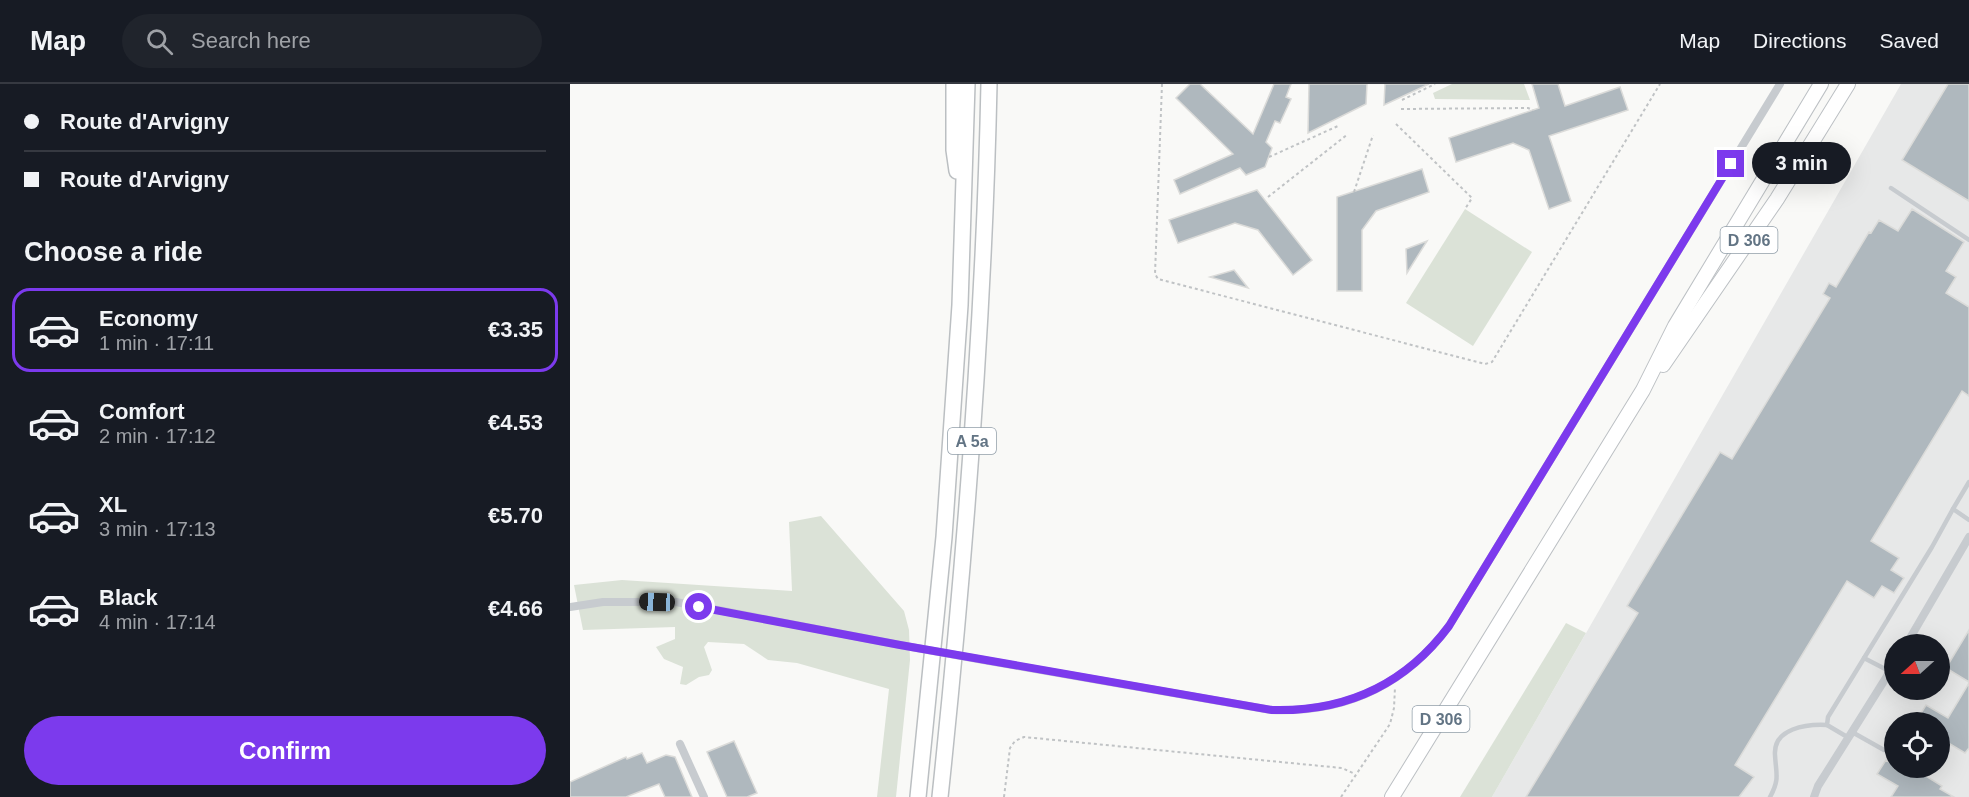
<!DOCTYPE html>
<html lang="en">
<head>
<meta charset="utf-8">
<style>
	:root { --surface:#171b24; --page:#20242c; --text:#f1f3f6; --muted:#9ea1a6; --line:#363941; --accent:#7c3aed }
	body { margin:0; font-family:Arial,sans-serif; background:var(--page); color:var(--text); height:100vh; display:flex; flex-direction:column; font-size:22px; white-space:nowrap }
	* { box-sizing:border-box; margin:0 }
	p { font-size:20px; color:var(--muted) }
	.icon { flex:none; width:33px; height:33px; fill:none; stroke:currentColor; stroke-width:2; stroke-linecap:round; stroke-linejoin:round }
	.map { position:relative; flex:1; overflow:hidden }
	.side { display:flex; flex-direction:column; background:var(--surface); width:570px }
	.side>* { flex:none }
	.hud { display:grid; align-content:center; height:132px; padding:0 24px; background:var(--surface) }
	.needle { width:39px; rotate:249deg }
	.buttons { position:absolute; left:1314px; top:550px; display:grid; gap:12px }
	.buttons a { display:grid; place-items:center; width:66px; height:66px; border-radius:50%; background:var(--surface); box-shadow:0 6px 24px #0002; font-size:30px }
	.end { position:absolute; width:27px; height:27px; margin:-14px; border:8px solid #7c3aed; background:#fff; box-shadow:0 0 0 3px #fff }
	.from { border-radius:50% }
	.bubble { position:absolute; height:42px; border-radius:21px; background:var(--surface); box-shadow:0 6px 24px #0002; font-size:20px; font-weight:800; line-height:42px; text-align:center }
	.car { position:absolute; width:18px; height:36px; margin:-18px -9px; border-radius:8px; box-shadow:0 0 4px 2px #0007; background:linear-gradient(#222 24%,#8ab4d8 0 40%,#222 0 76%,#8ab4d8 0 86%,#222 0) }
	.hud b { display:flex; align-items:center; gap:21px; height:57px; font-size:22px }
	.hud b+b { border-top:2px solid var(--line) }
	.hud i { width:15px; height:15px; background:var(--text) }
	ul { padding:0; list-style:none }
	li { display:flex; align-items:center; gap:18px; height:84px; margin:0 12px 9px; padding:0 12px; border:3px solid transparent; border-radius:18px }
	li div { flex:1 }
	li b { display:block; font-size:22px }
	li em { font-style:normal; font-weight:800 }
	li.on { border-color:var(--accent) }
	li>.icon { width:54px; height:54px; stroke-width:1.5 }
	h2 { padding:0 24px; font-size:27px; line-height:72px }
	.action { display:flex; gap:12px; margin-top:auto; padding:12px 24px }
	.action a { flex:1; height:69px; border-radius:36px; background:var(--accent); color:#fff; font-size:24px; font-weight:800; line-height:69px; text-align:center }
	header { display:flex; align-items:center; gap:36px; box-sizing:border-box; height:84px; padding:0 30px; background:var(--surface); border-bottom:2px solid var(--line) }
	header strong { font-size:28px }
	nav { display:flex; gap:33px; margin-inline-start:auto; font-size:21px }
	.search { width:420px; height:54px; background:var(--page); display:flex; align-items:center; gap:15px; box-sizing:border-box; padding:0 21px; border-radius:33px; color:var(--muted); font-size:22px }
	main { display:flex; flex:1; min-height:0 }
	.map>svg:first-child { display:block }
</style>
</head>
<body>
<header>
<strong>Map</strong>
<div class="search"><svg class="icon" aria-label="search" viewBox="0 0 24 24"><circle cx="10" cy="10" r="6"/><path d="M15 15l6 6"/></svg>Search here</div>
<nav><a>Map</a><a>Directions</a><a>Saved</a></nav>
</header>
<main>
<section class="side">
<div class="hud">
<b><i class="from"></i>Route d'Arvigny</b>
<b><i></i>Route d'Arvigny</b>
</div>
<h2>Choose a ride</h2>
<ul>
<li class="on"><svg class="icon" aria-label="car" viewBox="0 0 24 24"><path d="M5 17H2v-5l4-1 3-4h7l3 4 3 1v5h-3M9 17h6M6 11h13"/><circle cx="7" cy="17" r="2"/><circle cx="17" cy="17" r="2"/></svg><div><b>Economy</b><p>1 min · 17:11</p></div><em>€3.35</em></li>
<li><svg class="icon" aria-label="car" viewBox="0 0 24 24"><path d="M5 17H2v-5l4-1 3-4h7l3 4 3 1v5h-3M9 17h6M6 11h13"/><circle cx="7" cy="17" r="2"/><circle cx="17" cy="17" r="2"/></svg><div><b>Comfort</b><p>2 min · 17:12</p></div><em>€4.53</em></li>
<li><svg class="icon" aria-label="car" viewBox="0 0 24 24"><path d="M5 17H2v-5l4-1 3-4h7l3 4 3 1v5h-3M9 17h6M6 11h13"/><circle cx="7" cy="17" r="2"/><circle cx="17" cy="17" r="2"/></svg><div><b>XL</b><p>3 min · 17:13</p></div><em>€5.70</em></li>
<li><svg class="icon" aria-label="car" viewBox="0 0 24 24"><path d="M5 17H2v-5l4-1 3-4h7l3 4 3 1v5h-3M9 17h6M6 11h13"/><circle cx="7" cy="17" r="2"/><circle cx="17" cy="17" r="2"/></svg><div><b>Black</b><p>4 min · 17:14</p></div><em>€4.66</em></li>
</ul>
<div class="action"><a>Confirm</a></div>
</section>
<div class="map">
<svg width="1399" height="713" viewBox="0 0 1399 713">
	<rect width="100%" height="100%" fill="#f9f9f7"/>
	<!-- built -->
	<path fill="#e7e8e8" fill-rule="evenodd" d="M1331,0h68v713h-477zM1324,561h46v45h-46zM1324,639h46v45h-46z"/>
	<!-- green -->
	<g fill="#dbe2d7">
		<path d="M882,0h72l6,16 -95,-1 -2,-6z"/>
		<path d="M895,125l67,43 -59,94 -67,-43z"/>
		<path d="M251,432l83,95 5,19 1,30 -14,137h-19l12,-108 -92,-26 -29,-3 -24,-16 -36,-2 -4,5 8,23 -3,5 -10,2 -13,8 -6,-1 3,-17 -19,-8 -8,-12 19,-8v-12l-92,3 -9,-45 48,-5 170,11 -3,-69z"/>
		<path d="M996,539l20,10 -94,164h-32z"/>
	</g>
	<!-- building -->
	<g fill="#afb8be" stroke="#dbdbd9" stroke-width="1.5">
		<path d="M620,0h10l53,50 21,-50h17l-5,13 5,2 -11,24 -5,-2 -9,21 6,6 -7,19 -19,8 -6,-7 -60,26 -6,-14 59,-26 -57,-56z"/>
		<path d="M739,0h58l-1,20 -58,29z"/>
		<path d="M815,0h44l-45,21z"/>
		<path d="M962,0h26l7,22 55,-19 8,23 -79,26 22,65 -22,8 -20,-59 -16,-7 -57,19 -7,-24 90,-30z"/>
		<path d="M1378,0h21v117l-67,-41z"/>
		<path d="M852,85l7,23 -53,19 -14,19v61h-25v-94z"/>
		<path d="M687,106l55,70 -19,15 -35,-45 -23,-7 -57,20 -9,-23z"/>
		<path d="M1342,125l52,33 -18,29 10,6 -10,16 23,14v89l-7,-5 -91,150 28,17 -8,12 13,8 -10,15 -12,-7 -8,12 -27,-17 -112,184 19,12 -15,20h-213l112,-184 -11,-7 93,-154 12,7 98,-161 -7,-4 6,-11 7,4 33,-55 2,1 8,-13 19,11z"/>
		<path d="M857,157l-20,32 -1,-24z"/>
		<path d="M664,186l14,18 -38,-11z"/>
		<path d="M1399,546v52l-23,-14z"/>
		<path d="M1399,599v65l-4,5 -25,-15v-15h-25l11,-18 22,13z"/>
		<path d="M164,657l23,52 -10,4h-20l-20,-45z"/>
		<path d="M72,669l5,10 19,-8 9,2 17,40h-27l-6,-13 -33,13h-56v-15l56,-25 1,2z"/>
		<path d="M1316,676l8,5v3h19l29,18 -2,3 14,8h-63l7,-11 -21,-12z"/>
	</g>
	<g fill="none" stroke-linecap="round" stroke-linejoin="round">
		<!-- primary casing -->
		<g stroke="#bcc0c4" stroke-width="16">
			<g id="primary">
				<path d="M1093,281l114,-166 71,-115"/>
				<path d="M822,713l251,-407 32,-64 146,-242"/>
			</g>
		</g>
		<!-- highway casing -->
		<g stroke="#bbbfc2" stroke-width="18">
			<g id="highway">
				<path d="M384,0v66l3,21"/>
				<path d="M348,713l26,-260 16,-232 7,-221"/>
				<path d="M370,713c25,-237 44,-474 49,-713"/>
			</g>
		</g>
		<!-- path -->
		<g stroke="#c0c3c5" stroke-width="2" stroke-dasharray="3 3" stroke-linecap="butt">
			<path d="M592,0l-7,190 3,5 327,85 7,-2 168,-278"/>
			<path d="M832,16l33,-16"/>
			<path d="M831,25l127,-1 5,2"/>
			<path d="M826,40l76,74 -7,11"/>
			<path d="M699,73l69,-31"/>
			<path d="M784,108l19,-57"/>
			<path d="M698,113l80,-63"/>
			<path d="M434,713l6,-49 5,-7 9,-4 318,31 13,6"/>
			<path d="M771,713l49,-73 4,-16 1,-21"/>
		</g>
		<!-- lane -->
		<g stroke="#c7cbcf" stroke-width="4.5">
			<path d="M1321,104l78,52"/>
			<path d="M1399,398l-16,27 16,11"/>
			<path d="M1294,574l27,14"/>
			<path d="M1282,648l32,18"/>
			<path d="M1279,654l-22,-13 1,-8 104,-170 21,-38"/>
			<path d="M1200,713c10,-18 6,-23 5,-42 -2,-27 32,-31 52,-30"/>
		</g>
		<!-- street -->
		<g stroke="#c7cbcf" stroke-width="8">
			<path d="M0,523l33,-5h73l224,43"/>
			<path d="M1336,561l63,-108"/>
			<path d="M419,577l282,49c74,3 134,-25 178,-84l331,-542"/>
			<path d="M110,660l24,53"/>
			<path d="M1244,713l4,-11 76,-121"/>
		</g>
		<!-- primary -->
		<use href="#primary" stroke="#fff" stroke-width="14"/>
		<!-- highway -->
		<use href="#highway" stroke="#fff" stroke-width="15"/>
		<!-- street-bridge -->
		<path stroke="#c7cbcf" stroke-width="8" d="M330,561l89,16"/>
	</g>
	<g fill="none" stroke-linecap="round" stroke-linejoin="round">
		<!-- route -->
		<path stroke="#7c3aed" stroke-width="8" d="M129,523l201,38 372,65c73,2 133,-25 177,-84l282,-462"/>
	</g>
	<g text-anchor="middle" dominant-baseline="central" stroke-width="6" stroke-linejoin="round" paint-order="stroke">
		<!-- shield labels -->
		<g fill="#fff" stroke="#919ea9" stroke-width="1.5">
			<rect x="1150.5" y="143" width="57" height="26" rx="4.5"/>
			<rect x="378" y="344" width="48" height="26" rx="4.5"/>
			<rect x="842.5" y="622" width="57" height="26" rx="4.5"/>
		</g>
		<g font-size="16" font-weight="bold" fill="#627484">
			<text x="1179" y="156">D 306</text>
			<text x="402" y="357">A 5a</text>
			<text x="871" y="635">D 306</text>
		</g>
	</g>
</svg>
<div class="buttons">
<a><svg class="needle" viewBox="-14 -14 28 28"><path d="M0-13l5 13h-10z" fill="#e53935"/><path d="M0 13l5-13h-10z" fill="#9ea1a6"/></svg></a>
<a><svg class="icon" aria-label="locate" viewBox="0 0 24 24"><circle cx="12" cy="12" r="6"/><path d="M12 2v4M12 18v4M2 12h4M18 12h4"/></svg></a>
</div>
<i class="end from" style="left:129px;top:523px"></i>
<i class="end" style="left:1161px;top:80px"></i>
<div class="bubble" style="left:1182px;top:58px;width:99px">3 min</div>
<i class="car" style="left:87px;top:518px;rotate:272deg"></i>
</div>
</main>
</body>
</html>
